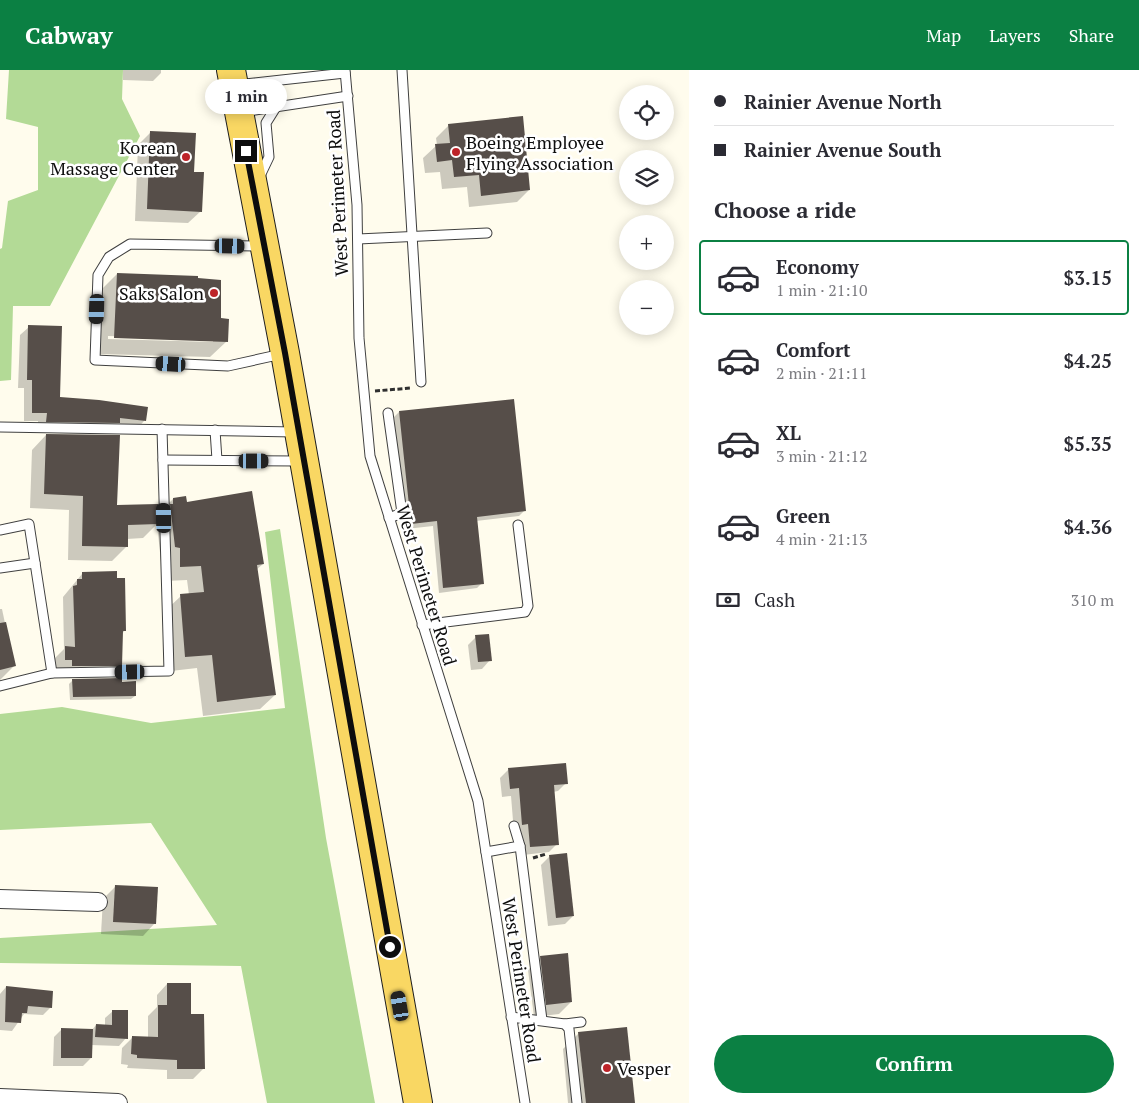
<!DOCTYPE html>
<html lang="en">
<head>
<meta charset="utf-8">
<style>
	:root { --surface:#fff; --page:#f7f7f7; --text:#2b2b33; --muted:#7c7c81; --line:#e1e1e2; --accent:#0b8043 }
	body { margin:0; font-family:"PT Serif",serif; background:var(--page); color:var(--text); height:100vh; display:flex; flex-direction:column; font-size:19px; white-space:nowrap }
	* { box-sizing:border-box; margin:0 }
	p { font-size:16px; color:var(--muted) }
	.icon { flex:none; width:28px; height:28px; fill:none; stroke:currentColor; stroke-width:2; stroke-linecap:round; stroke-linejoin:round }
	.map { position:relative; flex:1; overflow:hidden }
	.details { display:flex; flex-direction:column; background:var(--surface); width:450px }
	.details>* { flex:none }
	.banner { display:grid; align-content:center; height:110px; padding:0 25px; background:var(--surface) }
	.fabs { position:absolute; left:619px; top:15px; display:grid; gap:10px }
	.fabs a { display:grid; place-items:center; width:55px; height:55px; border-radius:50%; background:var(--surface); box-shadow:0 2px 12px #0003; font-size:25px }
	.end { position:absolute; width:22px; height:22px; margin:-11px; border:6px solid #0d0d0d; background:#fff; box-shadow:0 0 0 2px #fff }
	.from { border-radius:50% }
	.bubble { position:absolute; height:35px; border-radius:18px; background:var(--surface); box-shadow:0 2px 12px #0003; font-size:16px; font-weight:800; line-height:35px; text-align:center }
	.car { position:absolute; width:15px; height:30px; margin:-15px -8px; border-radius:6px; box-shadow:0 0 4px 1px #0007; background:linear-gradient(#222 24%,#8ab4d8 0 40%,#222 0 76%,#8ab4d8 0 86%,#222 0) }
	.banner b { display:flex; align-items:center; gap:18px; height:48px; font-size:19px }
	.banner b+b { border-top:1px solid var(--line) }
	.banner i { width:12px; height:12px; background:var(--text) }
	ul { padding:0; list-style:none }
	li { display:flex; align-items:center; gap:15px; height:75px; margin:0 10px 8px; padding:0 15px; border:2px solid transparent; border-radius:5px }
	li div { flex:1 }
	li b { display:block; font-size:19px }
	li em { font-style:normal; font-weight:800 }
	li.active { border-color:var(--accent) }
	li>.icon { width:45px; height:45px; stroke-width:1.5 }
	h2 { padding:0 25px; font-size:22px; line-height:60px }
	.pay { display:flex; align-items:center; gap:12px; height:55px; padding:0 25px; font-size:19px }
	.pay p { margin-inline-start:auto }
	.cta { display:flex; gap:10px; margin-top:auto; padding:10px 25px }
	.cta a { flex:1; height:58px; border-radius:30px; background:var(--accent); color:#fff; font-size:20px; font-weight:800; line-height:58px; text-align:center }
	header { display:flex; align-items:center; gap:30px; box-sizing:border-box; height:70px; padding:0 25px; background:var(--accent); color:#fff }
	header strong { font-size:24px }
	nav { display:flex; gap:28px; margin-inline-start:auto; font-size:18px }
	main { display:flex; flex:1; min-height:0 }
	.map>svg:first-child { display:block }
</style>
</head>
<body>
<header>
<strong>Cabway</strong>
<nav><a>Map</a><a>Layers</a><a>Share</a></nav>
</header>
<main>
<div class="map">
<svg width="689" height="1033" viewBox="0 0 689 1033">
	<rect width="100%" height="100%" fill="#fffced"/>
	<!-- forest -->
	<g fill="#b3da96">
		<path d="M9,0h114l-1,29 18,37 -90,170h-37l-2,74 -11,1v-132l2,-1 6,-47 30,-11v-63l-32,-8z"/>
		<path d="M280,459l46,309 49,265h-108l-26,-137 -241,-3v-25l217,-13 -66,-102 -151,7v-116l62,-7 89,16 134,-15 -20,-176z"/>
	</g>
	<!-- shadow -->
	<g fill="#0003" fill-rule="evenodd">
		<path d="M123,0h38v3l-8,8 -30,-1z"/>
		<path d="M449,55l80,65 -12,12 -48,5 -2,-20 -25,2 -2,-17 -15,1 -2,-15 14,-13 -1,-7z"/>
		<path d="M150,63l43,40 8,38 -13,12 -53,-2 3,-76z"/>
		<path d="M117,204l102,46 8,21 -17,16 -111,-3 2,-64zM108,266l105,4v2l-105,-3z"/>
		<path d="M29,257l30,72 87,9 -2,13 -8,9h-98v-9h-14v-33h-6l2,-53z"/>
		<path d="M399,342l125,99 -5,5 -43,5 6,62 -5,5 -38,5 -6,-67 -27,3 -12,-112z"/>
		<path d="M46,365l70,71 41,9 16,-16 13,5 77,60 -7,6 19,125 -15,14 -57,7 -6,-48 -26,3 -5,-61 15,-14 8,-1 -2,-15 -21,1v-19h-5l-4,-38 -14,14 -16,1v7l-15,15 -44,-1 1,-50 -39,-2 2,-58z"/>
		<path d="M82,504l43,56 -3,4 -1,31 -10,11 -56,-6v-12l9,-9 -1,-52z"/>
		<path d="M0,539h2l12,57 -14,14z"/>
		<path d="M476,567l14,23 -8,9 -11,1 -3,-25z"/>
		<path d="M73,610l48,3 14,13 -4,3 -61,1 -1,-16z"/>
		<path d="M508,700l58,13 -8,8 -5,1 4,52 -8,8 -26,3 -2,-23 -7,1 -3,-37 -9,1 -2,-19z"/>
		<path d="M550,786l23,60 -8,8 -17,2 -7,-61z"/>
		<path d="M115,817l40,36 -12,13 -42,-2 2,-35z"/>
		<path d="M541,887l30,45 -12,12 -25,3 -6,-47z"/>
		<path d="M167,914l23,31 14,53 -11,11h-26v-9l-40,-2 1,-3 -7,-1 1,-16 10,-10h16v-22l9,-9v-12z"/>
		<path d="M6,917l45,20 -8,8 -19,-1 -12,17 -12,-1v-36z"/>
		<path d="M113,941l13,27 -7,8 -28,-1v13l-8,8h-30l1,-29 8,-8 30,1 4,-5 9,1v-8z"/>
		<path d="M579,963l55,70h-66l-5,-54z"/>
	</g>
	<!-- building -->
	<g fill="#564e49">
		<path d="M523,46l7,74 -49,6 -2,-21 -25,2 -2,-17 -15,2 -2,-18 15,-1 -2,-19z"/>
		<path d="M150,61l46,2 -2,39h10l-2,40 -55,-3z"/>
		<path d="M117,203l81,3v2l23,2v38l8,1 -1,23 -114,-4z"/>
		<path d="M28,255l34,1 -2,71 39,3 49,7 -2,14 -26,-3v5l-74,-1 1,-9h-15v-33h-5z"/>
		<path d="M514,329l12,112 -49,6 7,67 -41,4 -6,-67 -26,3 -12,-113z"/>
		<path d="M46,364l74,1 -3,70 41,-1v20l-30,1v22l-46,-1 1,-50 -39,-2z"/>
		<path d="M252,421l12,73 -7,1 19,130 -59,7 -5,-47 -27,2 -5,-63 24,-2 -3,-26 -21,1v-19l-5,-1 -5,-43h3v-6l13,-2 1,6z"/>
		<path d="M117,501v7h8l1,53h-3l-1,35h-50v-6h-7v-14l10,1 -2,-61 4,-1v-6h5v-7z"/>
		<path d="M6,552l10,44 -16,4v-47z"/>
		<path d="M489,564l3,27 -14,1 -3,-27z"/>
		<path d="M122,608v4l14,-1v15l-63,1 -1,-18z"/>
		<path d="M566,693l2,21 -14,1 5,60 -29,2 -2,-23 -6,1 -3,-37 -9,1 -2,-21z"/>
		<path d="M567,783l7,63 -18,2 -7,-63z"/>
		<path d="M115,815l43,2 -2,37 -43,-2z"/>
		<path d="M568,883l4,49 -26,3 -6,-49z"/>
		<path d="M167,913h24v31h13l1,55h-28v-9l-40,-2v-3l-6,-1 1,-18 26,1v-32h9z"/>
		<path d="M6,916l47,5 -1,17 -24,-2 -1,7h-5l-1,10 -16,-1z"/>
		<path d="M112,940h16v29l-33,-2 1,-13 16,1z"/>
		<path d="M627,957l8,76h-49l-8,-71z"/>
		<path d="M61,958l32,1 -1,29h-31z"/>
	</g>
	<g fill="none" stroke-linecap="round" stroke-linejoin="round">
		<!-- lane casing -->
		<g stroke="#404040" stroke-width="11">
			<g id="lane">
				<path d="M345,0l12,135 2,133 11,118 108,345 47,302"/>
				<path d="M402,0l19,312"/>
				<path d="M236,15l109,-12"/>
				<path d="M242,42l106,-16"/>
				<path d="M259,108l10,-21 -3,-34 10,-16"/>
				<path d="M358,169l129,-6"/>
				<path d="M262,176l-132,-2 -21,13 -11,18 -3,85 133,6 54,-12"/>
				<path d="M388,343l14,100 -13,5"/>
				<path d="M0,357l295,5"/>
				<path d="M215,360l2,30"/>
				<path d="M163,390l137,1"/>
				<path d="M0,460l29,-6 23,149"/>
				<path d="M0,498l35,-5"/>
				<path d="M422,555l103,-13 3,-6 -10,-81"/>
				<path d="M0,616l52,-13 117,-2 -7,-242"/>
				<path d="M520,776l22,174"/>
				<path d="M486,782l34,-6 -6,-20"/>
				<path d="M511,947l54,7 16,-2"/>
				<path d="M565,954l4,5 8,74"/>
			</g>
		</g>
		<!-- street casing -->
		<g stroke="#404040" stroke-width="20">
			<g id="street">
				<path d="M0,829l98,3"/>
				<path d="M0,1028l118,5"/>
			</g>
		</g>
		<!-- primary casing -->
		<g stroke="#1e1e1e" stroke-width="30">
			<path id="primary" d="M231,0l54,283 133,750"/>
		</g>
		<!-- path -->
		<g stroke="#2f2f2f" stroke-width="3" stroke-dasharray="5 2.5" stroke-linecap="butt">
			<path d="M375,321l36,-3"/>
			<path d="M533,788l13,-4"/>
		</g>
		<!-- lane -->
		<use href="#lane" stroke="#fff" stroke-width="9"/>
		<!-- street -->
		<use href="#street" stroke="#fff" stroke-width="18"/>
		<!-- primary -->
		<use href="#primary" stroke="#f9d763" stroke-width="28"/>
	</g>
	<g fill="none" stroke-linecap="round" stroke-linejoin="round">
		<!-- route -->
		<path stroke="#0d0d0d" stroke-width="6" d="M246,81l39,202 105,594"/>
	</g>
	<!-- markers -->
	<g fill="#bd2429" stroke="#fff" stroke-width="2">
		<circle cx="456" cy="82" r="5"/>
		<circle cx="186" cy="87" r="5"/>
		<circle cx="214" cy="223" r="5"/>
		<circle cx="607" cy="998" r="5"/>
	</g>
	<g text-anchor="middle" dominant-baseline="central" stroke-width="5" stroke-linejoin="round" paint-order="stroke">
		<!-- poi labels -->
		<g font-size="18" fill="#0d0d0d" stroke="#fff" text-anchor="start">
			<text x="466" y="72">Boeing Employee<tspan x="466" dy="21">Flying Association</tspan></text>
			<text x="176" y="77" text-anchor="end">Korean<tspan x="176" dy="21">Massage Center</tspan></text>
			<text x="204" y="223" text-anchor="end">Saks Salon</text>
			<text x="617" y="998">Vesper</text>
		</g>
		<!-- street labels -->
		<g font-size="18" fill="#0d0d0d" stroke="#fff">
			<text transform="translate(337 123) rotate(-93)">West Perimeter Road</text>
			<text transform="translate(427 515) rotate(73)">West Perimeter Road</text>
			<text transform="translate(522 910) rotate(81)">West Perimeter Road</text>
		</g>
	</g>
</svg>
<div class="fabs">
<a><svg class="icon" aria-label="locate" viewBox="0 0 24 24"><circle cx="12" cy="12" r="6"/><path d="M12 2v4M12 18v4M2 12h4M18 12h4"/></svg></a>
<a><svg class="icon" aria-label="layers" viewBox="0 0 24 24"><path d="M12 4l9 5-9 5-9-5zM3 14l9 5 9-5"/></svg></a>
<a>+</a>
<a>−</a>
</div>
<i class="end from" style="left:390px;top:877px"></i>
<i class="end" style="left:246px;top:81px"></i>
<div class="bubble" style="left:205px;top:9px;width:82px">1 min</div>
<i class="car" style="left:230px;top:176px;rotate:91deg"></i>
<i class="car" style="left:97px;top:239px;rotate:182deg"></i>
<i class="car" style="left:171px;top:294px;rotate:273deg"></i>
<i class="car" style="left:254px;top:391px;rotate:90deg"></i>
<i class="car" style="left:164px;top:448px;rotate:359deg"></i>
<i class="car" style="left:130px;top:602px;rotate:269deg"></i>
<i class="car" style="left:400px;top:936px;rotate:350deg"></i>
</div>
<section class="details">
<div class="banner">
<b><i class="from"></i>Rainier Avenue North</b>
<b><i></i>Rainier Avenue South</b>
</div>
<h2>Choose a ride</h2>
<ul>
<li class="active"><svg class="icon" aria-label="car" viewBox="0 0 24 24"><path d="M5 17H2v-5l4-1 3-4h7l3 4 3 1v5h-3M9 17h6M6 11h13"/><circle cx="7" cy="17" r="2"/><circle cx="17" cy="17" r="2"/></svg><div><b>Economy</b><p>1 min · 21:10</p></div><em>$3.15</em></li>
<li><svg class="icon" aria-label="car" viewBox="0 0 24 24"><path d="M5 17H2v-5l4-1 3-4h7l3 4 3 1v5h-3M9 17h6M6 11h13"/><circle cx="7" cy="17" r="2"/><circle cx="17" cy="17" r="2"/></svg><div><b>Comfort</b><p>2 min · 21:11</p></div><em>$4.25</em></li>
<li><svg class="icon" aria-label="car" viewBox="0 0 24 24"><path d="M5 17H2v-5l4-1 3-4h7l3 4 3 1v5h-3M9 17h6M6 11h13"/><circle cx="7" cy="17" r="2"/><circle cx="17" cy="17" r="2"/></svg><div><b>XL</b><p>3 min · 21:12</p></div><em>$5.35</em></li>
<li><svg class="icon" aria-label="car" viewBox="0 0 24 24"><path d="M5 17H2v-5l4-1 3-4h7l3 4 3 1v5h-3M9 17h6M6 11h13"/><circle cx="7" cy="17" r="2"/><circle cx="17" cy="17" r="2"/></svg><div><b>Green</b><p>4 min · 21:13</p></div><em>$4.36</em></li>
</ul>
<div class="pay"><svg class="icon" aria-label="cash" viewBox="0 0 24 24"><path d="M3 7h18v10H3z"/><circle cx="12" cy="12" r="2"/></svg>Cash<p>310 m</p></div>
<div class="cta"><a>Confirm</a></div>
</section>
</main>
</body>
</html>
